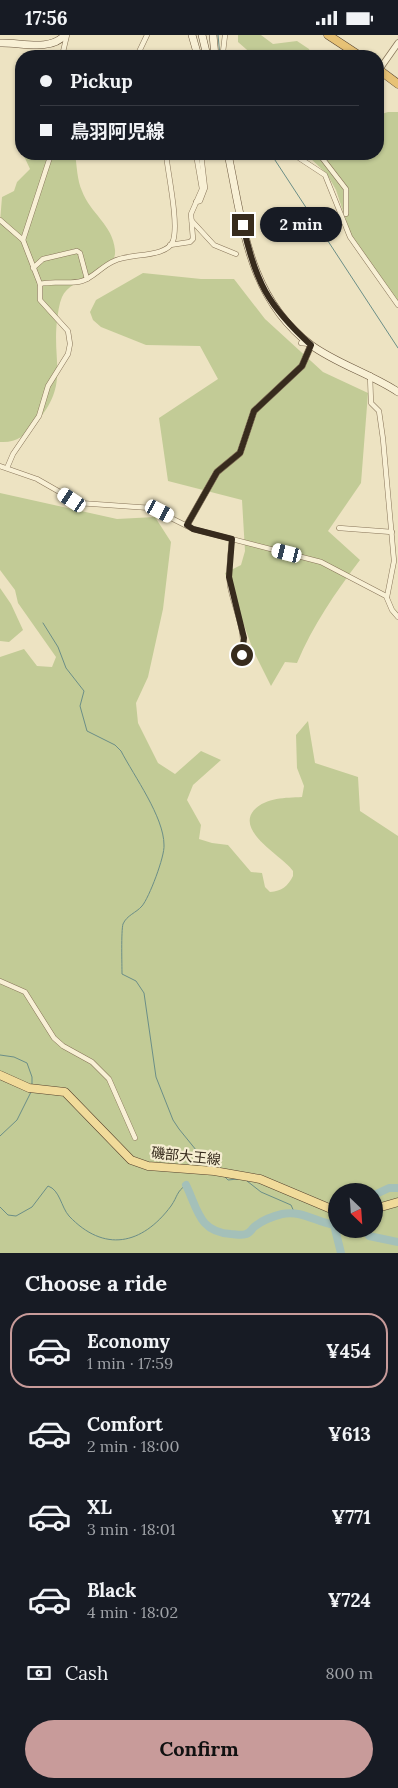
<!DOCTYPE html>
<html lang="en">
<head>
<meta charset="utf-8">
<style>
	:root { --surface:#171b24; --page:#20242c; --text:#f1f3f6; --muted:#9ea1a6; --line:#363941; --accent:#c89b9a }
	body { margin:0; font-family:Lora,"Noto Sans JP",serif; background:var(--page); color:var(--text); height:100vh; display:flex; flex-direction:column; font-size:19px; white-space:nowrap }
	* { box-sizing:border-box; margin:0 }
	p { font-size:16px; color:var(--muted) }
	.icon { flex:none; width:28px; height:28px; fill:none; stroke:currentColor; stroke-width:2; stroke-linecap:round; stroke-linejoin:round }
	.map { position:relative; height:1218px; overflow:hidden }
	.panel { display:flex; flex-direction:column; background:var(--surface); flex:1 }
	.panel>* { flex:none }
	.guide { position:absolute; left:15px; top:15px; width:369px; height:110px; border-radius:20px; box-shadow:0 1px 4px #0004; display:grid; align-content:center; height:110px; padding:0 25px; background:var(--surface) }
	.needle { width:32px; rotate:155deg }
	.tools { position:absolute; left:328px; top:1148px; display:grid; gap:10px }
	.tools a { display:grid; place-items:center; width:55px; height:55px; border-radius:50%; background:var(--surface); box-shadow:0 1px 4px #0004; font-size:25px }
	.end { position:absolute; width:22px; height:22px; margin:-11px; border:6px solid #372b1d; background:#fff; box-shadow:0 0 0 2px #fff }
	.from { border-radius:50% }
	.bubble { position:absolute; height:35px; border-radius:18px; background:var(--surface); box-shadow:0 1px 4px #0004; font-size:16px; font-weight:700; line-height:35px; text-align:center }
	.car { position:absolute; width:15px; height:30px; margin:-15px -8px; border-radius:6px; box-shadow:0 0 4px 1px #0007; background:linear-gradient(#fff 24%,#345 0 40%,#fff 0 76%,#345 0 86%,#fff 0) }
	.guide b { display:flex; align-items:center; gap:18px; height:48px; font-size:19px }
	.guide b+b { border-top:1px solid var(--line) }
	.guide i { width:12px; height:12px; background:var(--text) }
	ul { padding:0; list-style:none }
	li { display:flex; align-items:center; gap:15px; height:75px; margin:0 10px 8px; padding:0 15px; border:2px solid transparent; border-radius:20px }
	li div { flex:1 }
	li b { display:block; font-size:19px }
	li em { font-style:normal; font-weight:700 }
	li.active { border-color:var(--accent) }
	li>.icon { width:45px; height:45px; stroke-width:1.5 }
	h2 { padding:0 25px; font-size:22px; line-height:60px }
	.pay { display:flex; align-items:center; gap:12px; height:55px; padding:0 25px; font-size:19px }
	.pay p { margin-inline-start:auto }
	.button { display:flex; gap:10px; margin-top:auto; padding:10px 25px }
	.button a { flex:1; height:58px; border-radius:30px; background:var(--accent); color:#111; font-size:20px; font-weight:700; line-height:58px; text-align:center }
	.status { display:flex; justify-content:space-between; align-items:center; height:35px; padding:0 25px; background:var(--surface); direction:ltr }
	.status svg { height:14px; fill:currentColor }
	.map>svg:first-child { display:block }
</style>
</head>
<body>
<div class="status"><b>17:56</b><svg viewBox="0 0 49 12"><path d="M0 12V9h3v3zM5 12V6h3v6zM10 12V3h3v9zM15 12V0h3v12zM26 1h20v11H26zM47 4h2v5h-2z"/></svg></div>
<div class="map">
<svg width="398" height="1218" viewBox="0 0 398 1218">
	<rect width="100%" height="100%" fill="#ede3c2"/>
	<!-- green -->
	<g fill="#c2cb96" fill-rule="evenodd">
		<path d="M238,0h23l12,9 24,-3 12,8 3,7h-58l-16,-14z"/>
		<path d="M388,77h10v190l-47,-67 -15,-45 -9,-16 -19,-18 -8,1 -5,-3h83v-39z"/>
		<path d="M23,119h52c2,12 2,26 7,37 8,22 31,34 33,59 2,29 -43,24 -53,47 -3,7 -4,16 -5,23 -5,45 13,64 -22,104 -11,12 -18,19 -35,18v-220l2,-25 12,-6 3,-9 13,-13z"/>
		<path d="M143,238l58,6h33l31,40 58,53 45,21 -7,90 -33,48 32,29c-25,33 -47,65 -63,103l-12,-1 -14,24 -18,-36 -28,-77 16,-8 4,-14 -3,-51 -74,-19 -9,-63 59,-39 -18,-33 -54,-1 -45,-18 -8,-7 -3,-8 6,-12z"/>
		<path d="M0,458l117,26 38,-2 16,25 -8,67 -15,68 -12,26 2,20 20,40 17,11 26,-23 20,9 -28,25 -6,15 14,25 -2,14 13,4 16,2 23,27 11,1 3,14 5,5c12,-1 18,-6 23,-16v-5c-9,-14 -58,-39 -39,-61 13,-13 31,-12 48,-13l2,-11 -7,-18 -1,-33 12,-14 7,42 43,14 2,34 38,25v417h-398v-596l24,-8 13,17 15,1 4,-10 -38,-54 -3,-13 -15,-20zM336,1156h38v38h-38z"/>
		<path d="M0,553l11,16 12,26 -14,12 -9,-1z"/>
	</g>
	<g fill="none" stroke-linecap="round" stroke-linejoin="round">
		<!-- stream -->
		<g stroke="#6b8e87" stroke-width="1">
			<path d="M218,0l2,21"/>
			<path d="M271,119l127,194"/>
			<path d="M43,588l15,24 8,21 18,23 -4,15 7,25 28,14 6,6c13,25 43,66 43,94 1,11 -15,53 -22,61 -6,7 -15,9 -19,18 -2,7 -1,41 -1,50l14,7 8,12 12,84 17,43 6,9 26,32 13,4 4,5"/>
			<path d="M0,1020l14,2 13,6 5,14v9"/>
			<path d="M0,1101l17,-16 14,-28"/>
			<path d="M224,1141l4,4 10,-1"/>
			<path d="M247,1146l14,11 30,13 4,9"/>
			<path d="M0,1172l8,8 8,1 16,-9 16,-21c12,4 13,21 21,30 35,37 73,29 102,-10 7,-10 5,-14 15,-21"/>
		</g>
		<!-- river -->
		<g stroke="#a4c0b9" stroke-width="8">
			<path d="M186,1150c12,25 13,47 45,49 5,0 9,2 15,0 4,-1 5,-4 8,-7 7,-6 20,-11 28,-13 20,-4 34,8 52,11l7,28"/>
			<path d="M374,1160l15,-7h9"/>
			<path d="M366,1194l3,7 29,6"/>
		</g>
		<!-- minor casing -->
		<g stroke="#877459" stroke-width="5.5">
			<g id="minor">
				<path d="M62,21l5,-21"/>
				<path d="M137,21l10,-21"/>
				<path d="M225,21l-2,-4 2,-17"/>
				<path d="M293,119l32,21 25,62 48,68"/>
				<path d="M319,119l27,35v25"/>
				<path d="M196,167l4,-1 5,-13 -4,-34"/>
				<path d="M0,185l23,20"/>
				<path d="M192,186l22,24 22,9"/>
				<path d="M170,210l20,-3 3,-3 -2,-25 11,-25 -6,-35"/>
				<path d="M33,233l10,-9 34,-8 3,2 7,26"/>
				<path d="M40,249c13,-4 28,1 42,-3 11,-3 20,-15 32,-20 15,-8 53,-3 59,-20 6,-18 -5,-67 -7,-87"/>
				<path d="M301,308l9,1"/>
				<path d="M370,340l1,28 8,8 4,28 11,122 -7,36"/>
				<path d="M0,431l37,13 42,24 72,5 42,21 128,33 65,34 6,14 6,7"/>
				<path d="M7,433l6,-14 26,-38 9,-30 20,-32 2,-10 -2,-13 -28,-31v-16l-17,-44 28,-86"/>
				<path d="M339,493l53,4"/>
				<path d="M232,504c-2,16 -4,31 -2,47 5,26 19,49 10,75"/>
				<path d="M0,946l25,11 29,46 9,8 29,16 17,17 26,59"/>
			</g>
		</g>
		<!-- tertiary casing -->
		<g stroke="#877459" stroke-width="7">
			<g id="tertiary">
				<path d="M379,35l19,-27"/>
				<path d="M187,490l30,-53 23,-19 14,-42 48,-45 9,-21"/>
			</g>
		</g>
		<!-- secondary casing -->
		<g stroke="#69553c" stroke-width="8">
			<g id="secondary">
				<path d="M192,0l6,21"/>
				<path d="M202,0l5,21"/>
				<path d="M213,0l2,21"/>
				<path d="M0,8c20,-1 50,9 65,-8"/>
				<path d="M228,119c15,71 20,143 83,191 26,19 60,29 87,47"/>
			</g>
		</g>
		<!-- primary casing -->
		<g stroke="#55422e" stroke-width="9">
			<g id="primary">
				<path d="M0,1040l29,13 36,4 66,68 17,6 66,5 46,8 76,32"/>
				<path d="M374,1174l24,-7"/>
			</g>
		</g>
		<!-- trunk casing -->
		<g stroke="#55422e" stroke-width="9">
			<g id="trunk">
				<path d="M328,0l32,21"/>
				<path d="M378,34l20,15"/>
			</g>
		</g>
		<!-- minor -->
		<use href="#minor" stroke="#f8f0d5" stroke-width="4.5"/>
		<!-- tertiary -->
		<use href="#tertiary" stroke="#f8f0d5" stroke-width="5.5"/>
		<!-- secondary -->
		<use href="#secondary" stroke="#f8f0d5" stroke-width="7"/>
		<!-- primary -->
		<use href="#primary" stroke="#f1db9a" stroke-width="8"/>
		<!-- trunk -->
		<use href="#trunk" stroke="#e7c276" stroke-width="8"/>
	</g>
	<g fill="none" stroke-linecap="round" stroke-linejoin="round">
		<!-- route -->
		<path stroke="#372b1d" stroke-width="6" d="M242,620l2,-17 -15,-61 3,-38 -39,-10 -6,-4 30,-53 23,-19 14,-42 48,-45 9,-21c-43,-39 -56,-64 -68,-120"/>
	</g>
	<g text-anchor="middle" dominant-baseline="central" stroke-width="4.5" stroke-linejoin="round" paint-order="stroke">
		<!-- street labels -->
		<g font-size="14" fill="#372b1d" stroke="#f5edd1">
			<text transform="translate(186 1121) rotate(6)">磯部大王線</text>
		</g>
	</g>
</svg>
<div class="tools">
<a><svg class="needle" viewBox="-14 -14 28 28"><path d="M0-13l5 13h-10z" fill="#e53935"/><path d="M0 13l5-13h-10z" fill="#9ea1a6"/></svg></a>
</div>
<i class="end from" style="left:242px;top:620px"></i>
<i class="end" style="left:243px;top:190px"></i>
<div class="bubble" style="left:260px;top:172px;width:82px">2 min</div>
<i class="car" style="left:72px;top:465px;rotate:304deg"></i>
<i class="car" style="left:160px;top:476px;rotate:117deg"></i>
<i class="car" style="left:287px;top:518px;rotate:284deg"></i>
<div class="guide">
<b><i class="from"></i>Pickup</b>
<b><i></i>鳥羽阿児線</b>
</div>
</div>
<section class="panel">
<h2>Choose a ride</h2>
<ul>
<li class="active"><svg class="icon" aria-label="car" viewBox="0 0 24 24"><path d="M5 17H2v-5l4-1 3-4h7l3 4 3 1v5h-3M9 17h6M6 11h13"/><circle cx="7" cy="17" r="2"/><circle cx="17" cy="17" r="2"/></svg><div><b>Economy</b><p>1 min · 17:59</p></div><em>¥454</em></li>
<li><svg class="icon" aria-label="car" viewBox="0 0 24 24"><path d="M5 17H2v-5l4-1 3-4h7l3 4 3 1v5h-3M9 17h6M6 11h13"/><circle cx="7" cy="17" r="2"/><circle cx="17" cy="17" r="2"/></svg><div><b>Comfort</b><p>2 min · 18:00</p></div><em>¥613</em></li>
<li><svg class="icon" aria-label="car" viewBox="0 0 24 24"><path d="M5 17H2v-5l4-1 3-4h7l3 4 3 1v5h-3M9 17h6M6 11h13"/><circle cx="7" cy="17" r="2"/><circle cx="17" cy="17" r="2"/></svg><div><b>XL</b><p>3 min · 18:01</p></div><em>¥771</em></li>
<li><svg class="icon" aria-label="car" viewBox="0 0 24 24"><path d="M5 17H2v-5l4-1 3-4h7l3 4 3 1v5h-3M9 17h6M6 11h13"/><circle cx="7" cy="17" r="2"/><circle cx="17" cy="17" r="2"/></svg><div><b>Black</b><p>4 min · 18:02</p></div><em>¥724</em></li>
</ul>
<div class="pay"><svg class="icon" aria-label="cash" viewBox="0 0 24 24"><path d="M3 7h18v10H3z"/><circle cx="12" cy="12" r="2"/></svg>Cash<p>800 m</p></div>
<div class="button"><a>Confirm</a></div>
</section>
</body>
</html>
